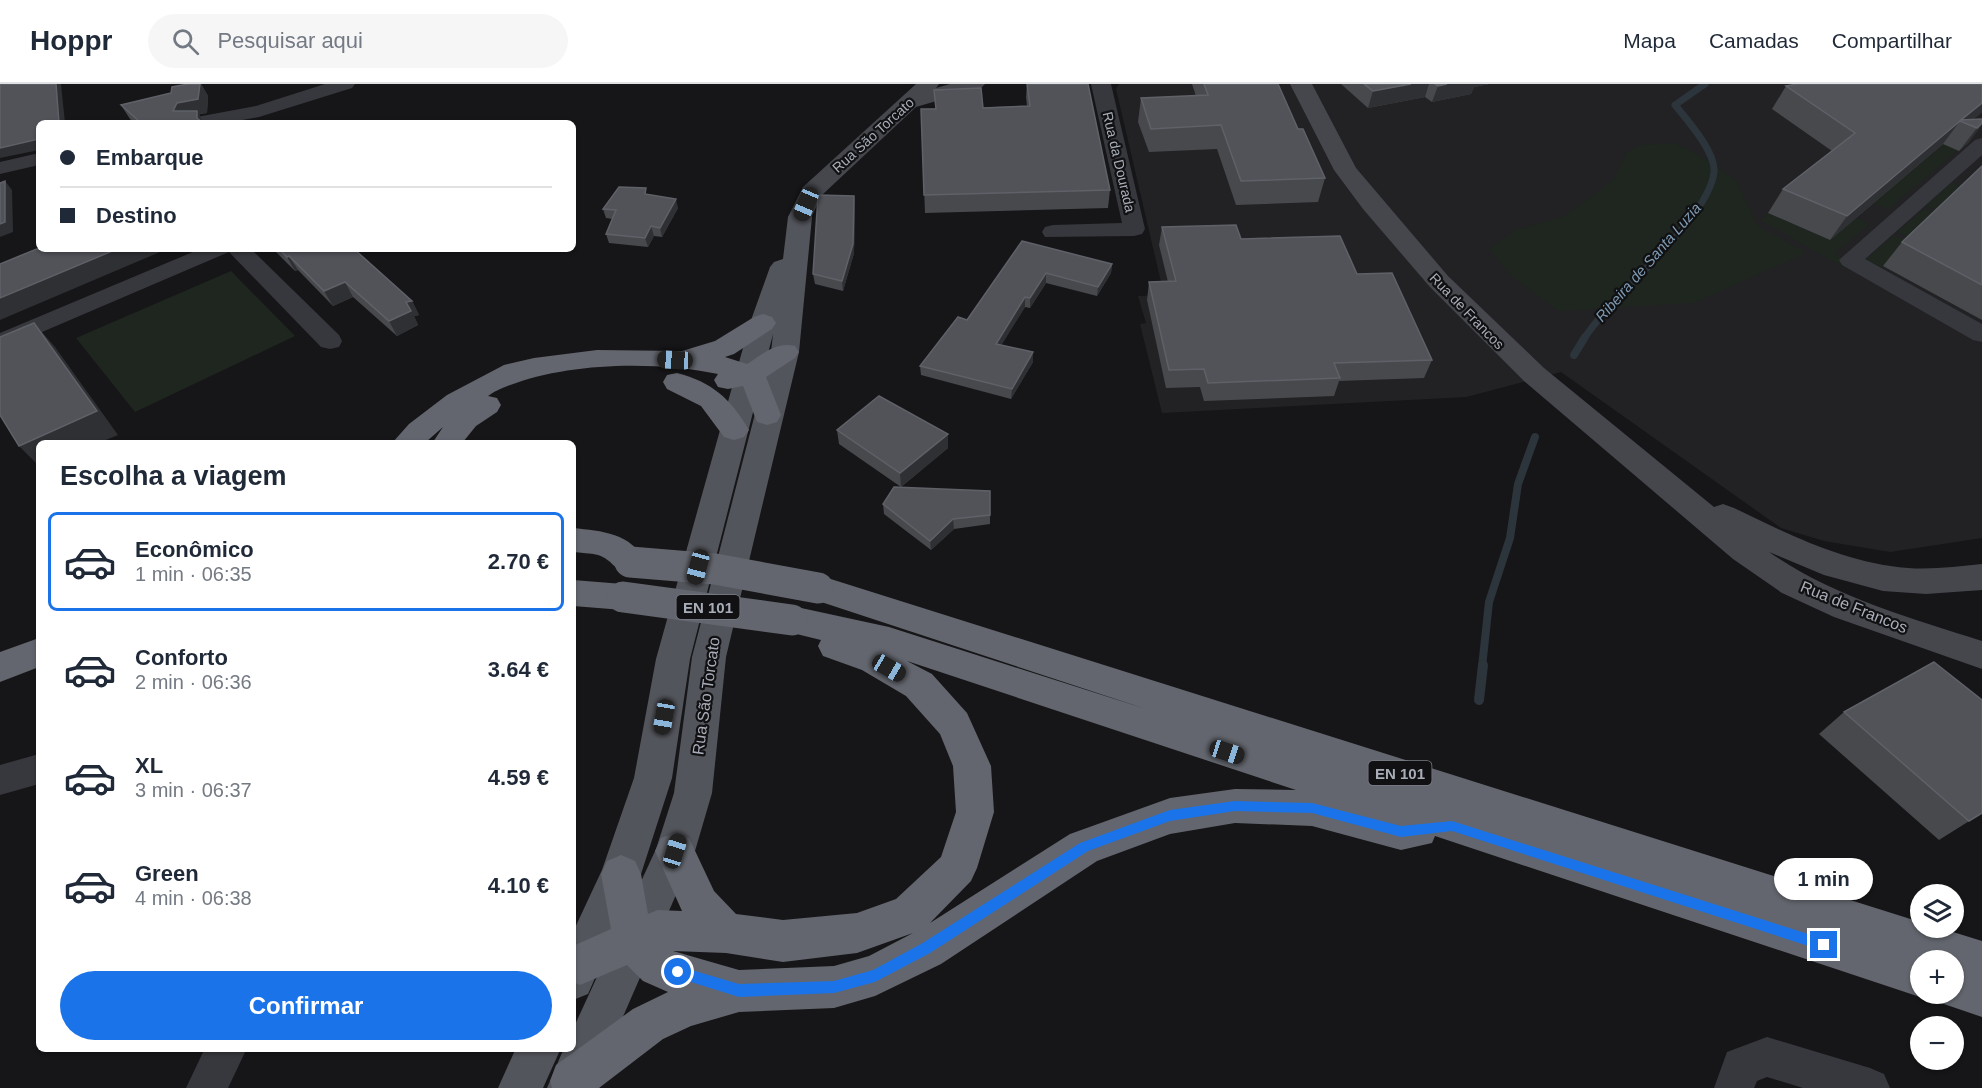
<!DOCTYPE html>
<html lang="pt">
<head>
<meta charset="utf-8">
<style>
	:root { --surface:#fff; --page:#f6f6f7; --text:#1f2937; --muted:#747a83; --line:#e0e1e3; --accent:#1a73e8 }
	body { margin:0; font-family:Arial,sans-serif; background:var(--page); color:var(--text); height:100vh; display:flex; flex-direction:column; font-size:22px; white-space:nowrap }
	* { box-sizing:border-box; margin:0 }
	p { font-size:20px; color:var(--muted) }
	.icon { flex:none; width:33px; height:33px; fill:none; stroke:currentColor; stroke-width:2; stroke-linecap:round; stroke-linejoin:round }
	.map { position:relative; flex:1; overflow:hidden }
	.details { position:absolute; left:36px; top:356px; width:540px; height:612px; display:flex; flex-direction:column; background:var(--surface); border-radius:9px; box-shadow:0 2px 4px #0004 }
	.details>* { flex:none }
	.guide { position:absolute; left:36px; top:36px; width:540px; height:132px; border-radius:9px; box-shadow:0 2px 4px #0004; display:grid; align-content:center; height:132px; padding:0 24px; background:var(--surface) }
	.fabs { position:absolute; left:1910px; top:800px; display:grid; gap:12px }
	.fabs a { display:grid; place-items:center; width:54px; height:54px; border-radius:50%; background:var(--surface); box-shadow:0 2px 4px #0004; font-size:30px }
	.end { position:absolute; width:27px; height:27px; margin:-14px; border:8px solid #1a73e8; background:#fff; box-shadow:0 0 0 3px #fff }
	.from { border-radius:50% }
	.bubble { position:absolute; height:42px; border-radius:21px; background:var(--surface); box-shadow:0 2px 4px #0004; font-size:20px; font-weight:700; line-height:42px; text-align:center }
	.car { position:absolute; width:18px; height:36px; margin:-18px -9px; border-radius:8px; box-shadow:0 0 4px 2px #0007; background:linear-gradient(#222 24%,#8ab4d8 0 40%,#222 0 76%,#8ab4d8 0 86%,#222 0) }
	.guide b { display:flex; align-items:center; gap:21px; height:57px; font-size:22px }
	.guide b+b { border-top:2px solid var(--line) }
	.guide i { width:15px; height:15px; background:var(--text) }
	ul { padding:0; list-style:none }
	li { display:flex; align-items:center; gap:18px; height:99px; margin:0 12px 9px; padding:0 12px; border:3px solid transparent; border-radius:9px }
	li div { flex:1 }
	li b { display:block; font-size:22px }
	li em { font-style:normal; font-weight:700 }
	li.selected { border-color:var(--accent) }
	li>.icon { width:54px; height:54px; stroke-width:1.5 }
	h2 { padding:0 24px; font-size:27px; line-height:72px }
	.button { display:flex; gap:12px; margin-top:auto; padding:12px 24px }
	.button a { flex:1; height:69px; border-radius:36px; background:var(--accent); color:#fff; font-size:24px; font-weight:700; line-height:69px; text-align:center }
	header { display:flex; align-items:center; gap:36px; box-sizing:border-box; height:84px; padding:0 30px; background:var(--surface); border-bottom:2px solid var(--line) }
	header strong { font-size:28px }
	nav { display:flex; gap:33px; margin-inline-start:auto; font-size:21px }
	.search { width:420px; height:54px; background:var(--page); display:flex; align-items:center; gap:15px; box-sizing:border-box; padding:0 21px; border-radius:33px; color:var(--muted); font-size:22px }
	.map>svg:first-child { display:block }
</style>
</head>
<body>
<header>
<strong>Hoppr</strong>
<div class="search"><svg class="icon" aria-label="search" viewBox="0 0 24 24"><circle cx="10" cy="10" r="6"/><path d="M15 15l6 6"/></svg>Pesquisar aqui</div>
<nav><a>Mapa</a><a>Camadas</a><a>Compartilhar</a></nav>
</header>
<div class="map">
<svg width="1982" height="1004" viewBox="0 0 1982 1004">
	<rect width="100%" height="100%" fill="#161618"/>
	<!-- built -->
	<path fill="#222225" d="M1119,0h863v454l-92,14 -66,-11 -43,-13 -220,-156 -95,25 -304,16 -22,-89 6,-1 -8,-27 26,-1 -48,-206z"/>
	<!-- green -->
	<g fill="#1e261f">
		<path d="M1956,50l14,6 -82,69 -15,-6z"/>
		<path d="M1674,59l25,12 36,24 21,45 50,29 -112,50 -136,8 -46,-34 -23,-28 27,-19 46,-13 31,-21 20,-16 14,-28 12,-7z"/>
		<path d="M1952,98l13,6 -25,23 -14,-5z"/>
		<path d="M1924,125l14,4 -28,25 -13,-6z"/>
		<path d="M1768,129l62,27 26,-22 14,6 -35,29 17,13 -7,2 -85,-48z"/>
		<path d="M1893,151l15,6 -25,26 -18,-7z"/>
		<path d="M231,187l64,65 -160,76 -59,-74z"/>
	</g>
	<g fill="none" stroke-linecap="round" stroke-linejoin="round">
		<!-- stream-far2 -->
		<path stroke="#2c353c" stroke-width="7" d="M1584,255c27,-44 125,-119 130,-167 2,-20 -27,-52 -39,-67l30,-21"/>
		<!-- stream-far1 -->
		<g stroke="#2c353c" stroke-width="8">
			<path d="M1574,271l11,-18"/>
			<path d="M1482,583l7,-65 21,-64 8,-54 17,-47"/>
		</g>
		<!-- stream -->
		<path stroke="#2c353c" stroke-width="10" d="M1479,616l4,-35"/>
		<!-- street -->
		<g fill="#37383d" fill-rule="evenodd">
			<path d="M325,0h30l-3,4 -93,29 -33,6h-43l3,-4 70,-13z"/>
			<path d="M1091,0h20l34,145 -3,5 -8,2 -89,1 -3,-5 3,-5 8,-2 69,-2z"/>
			<path d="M1982,54v17l-117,104 117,65v18l-9,-2 -131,-75 -3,-5 136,-120z"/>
			<path d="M39,69v12l-39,9v-12z"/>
			<path d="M200,165h51l88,86 3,6 -3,6 -9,2 -9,-2 -92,-95 -229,98v-17z"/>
			<path d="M39,670v30l-39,11v-30z"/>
			<path d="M1767,953l103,31 14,6 6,14h-87l-36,-11 -10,4 -3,7h-40l13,-36z"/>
			<path d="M205,964h42l-19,40h-42z"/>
		</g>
		<!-- secondary -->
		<g fill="#45474d" fill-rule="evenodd">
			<path d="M916,0h23l-3,4 14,-4h35l-4,4 -65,19 -94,88 -13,27 -9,2 -9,-2 -3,-5 15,-30z"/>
			<path d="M1290,0h22l44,84 92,108 96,92 170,139 9,-3 11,4c56,27 111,55 174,60 25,2 50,-2 74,-4v26l-56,4 -43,-3 -59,-16 -55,-23c63,44 140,66 213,89v28l-148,-52 -52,-24 -49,-34 -209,-178 -94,-94 -67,-78 -29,-39z"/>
		</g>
		<!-- primary -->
		<g fill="#53555c" fill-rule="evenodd">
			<path d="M800,126l9,2 3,5 -13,135 -73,305 -14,136 -17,58 -103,237h-45l17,-40h9v-19l83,-180 18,-56 18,-136 79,-305 2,-18 -83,325 -18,119 -31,96 -53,120 -15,6v-68l29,-62 32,-92 22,-119 94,-336 20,-56 4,-5 9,-3 5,-42 3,-5z"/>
			<path d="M516,964h45l-18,40h-45z"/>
		</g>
		<!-- highway -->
		<g fill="#63666e" fill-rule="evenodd">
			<path d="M763,230l9,3 4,6 -4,6 -38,25 -9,3 22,7c16,-10 29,-23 48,-18l4,6 -4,6 -29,19 15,38 -4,7 -10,3 -10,-3 -14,-36 -15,3 -10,-2 -4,-7 4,-6c-66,-14 -163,-12 -224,18l-6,4 9,2 4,7 -4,7 -21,14 -13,16h-30l10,-15 -17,15h-33l16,-18 38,-29 57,-30 30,-7 63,-8 85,1 33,-10 39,-24z"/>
			<path d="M677,289c35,9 54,26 72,57l-5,7 -10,3 -10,-3 -23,-31 -34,-17 -4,-7 4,-7z"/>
			<path d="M573,444c29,3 58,5 73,34l-5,9c-26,8 -24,-10 -43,-16 -8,-2 -17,-2 -25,-3z"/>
			<path d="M818,491l1102,347v5h17l45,14v76l-44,-15 -4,-9h19v-33h-33v33h10l-10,4 -485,-161 -3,7 -31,7 -89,-24 -77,-3 -65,11 -73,27 -156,103 -66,32 -41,12 -95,4 -48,14 -28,13 -64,49h-47l-2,-7 6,-16 77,-56 35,-17 -25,-11 -16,-16 -47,20 -7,-3v-36l38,-17 -10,-55 6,-13 14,-6 14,6 6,13 7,40 10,-4 24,1 -27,-60 6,-13 14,-5 14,5 25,53 22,23 47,6 74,-7 39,-14 45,-42 15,-45 -3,-46 -13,-32 -34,-38 -44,-26 -39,-14 -5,-10 3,-6 -41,-10 -5,-10 5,-10 12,-4 97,21 257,82 -340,-112 -5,-9 5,-9zM907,577l389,129 -61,-1 -65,9 -86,31 -14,5 -140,89 41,-42 6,-13 17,-56 -3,-46 -24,-53 -35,-39zM913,849l-44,23 -35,10 -95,4 -66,-19 53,2 57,9 74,-9z"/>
			<path d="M573,496l50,4 12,4 5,9 -5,9 -12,4 -50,-4z"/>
			<path d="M39,554v29l-39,15v-30z"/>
		</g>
		<!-- highway-bridge -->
		<g stroke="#63666e" stroke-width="31">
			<path d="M630,478l85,7 103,19"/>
			<path d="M623,513l169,23"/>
		</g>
	</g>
	<!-- wall -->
	<g fill="#47494d">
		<path d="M188,0h13l7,12 -1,17 -8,1 5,9h-69l-5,-4 -9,-14 50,-12z"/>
		<path d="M1027,0h61l22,106 -2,18 -183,5 -4,-104 106,-3 -1,-9z"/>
		<path d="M1192,0h86l20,45 27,49 -7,24 -82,3 -19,-56 -68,3 -11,-30 3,-24 55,-2z"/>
		<path d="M1341,0h148l-15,3 -3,7 -39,8 -7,-5 -57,11z"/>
		<path d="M1786,2l196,26 -10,8 10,-1 -13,23 -10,9 -16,-7 -113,96 -62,-27 15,-24 49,-38 -60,-42z"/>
		<path d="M1982,82v154l-99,-54 19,-24z"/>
		<path d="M648,110l30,14 -16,29 -8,-1 -6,11 -39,-4 -3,-9 7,-15 -7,-1 -3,-9z"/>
		<path d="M854,112l1,9 -1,48 -11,38 -28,-7 -2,-10z"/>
		<path d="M1162,143l79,12 116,35 75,86 -8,18 -85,3 -5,15 -130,5 -4,-14 -34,1 -19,-88 2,-18h19l-9,-37z"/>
		<path d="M1022,157l90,23 -1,9 -14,23 -51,-13 -16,25 -5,-1 -24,38 32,7v10l-22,37 -90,-24 -1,-9 47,-46z"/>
		<path d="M273,165h81l58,52 7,14 -5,1 4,9 -21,11 -44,-39 -20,9 -35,-36 -3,1z"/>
		<path d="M837,346l111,18 -47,39 -62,-43z"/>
		<path d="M990,407v33l-36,5 -23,21 -47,-36 -1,-10z"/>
		<path d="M1844,628l138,101 -43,27 -120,-106z"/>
	</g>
	<!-- shaded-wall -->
	<g fill="#2f3033">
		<path d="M56,0h5l4,39h-6z"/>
		<path d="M200,0h1l7,12 -1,17 -8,1 5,9h-4l-27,-12 4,-8z"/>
		<path d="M1411,0h18l-4,13 -57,11 5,-17z"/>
		<path d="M1447,0h42l-15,3 -3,7 -39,8 6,-16z"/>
		<path d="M1982,19v9l-15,12 -7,-3z"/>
		<path d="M1960,37l-17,23 -113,96 17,-24z"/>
		<path d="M1982,39v2l-13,17 -10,9 18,-23z"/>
		<path d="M39,55v11l-39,8v-10z"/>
		<path d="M5,97l7,9 1,42 -13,5v-13z"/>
		<path d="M854,112l1,9 -1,48 -11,38 -1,-10z"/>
		<path d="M676,115l2,9 -16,29 -2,-9z"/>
		<path d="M651,142l3,10 -6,11 -3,-9z"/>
		<path d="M117,165h50l-167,71v-22z"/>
		<path d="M289,172l9,14 -3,1 -8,-14z"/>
		<path d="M1112,180l-1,9 -14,23 1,-9z"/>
		<path d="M1046,189v10l-16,25v-10z"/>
		<path d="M345,198l8,15 -20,9 -9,-15z"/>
		<path d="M1025,213v10l-29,47v-10z"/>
		<path d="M412,217l7,14 -5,1 4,9 -21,11 -8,-15 17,-19z"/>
		<path d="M34,239l21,24 63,88 -17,7h-62v24l-20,-20z"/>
		<path d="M1033,268v10l-22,37 1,-10z"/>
		<path d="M948,350v14l-47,39 -1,-14z"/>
		<path d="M953,435l1,10 -23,21 -1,-9z"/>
	</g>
	<!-- building -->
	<g fill="#525359" stroke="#5f6168" stroke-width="1.5">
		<path d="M0,0h56l3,39h-20v16l-39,9z"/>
		<path d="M188,0h12l-2,15 -21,4 -4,8h24v7l6,5h-62l-20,-18 50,-12 1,-6z"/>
		<path d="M1027,0h61l22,106 -186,5 -3,-86h15l-2,-19 47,-2 2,20 47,-2z"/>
		<path d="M1204,0h74l20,45h5l22,49 -84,3 -20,-56 -70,4 -10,-31 67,-3z"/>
		<path d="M1364,0h47l-38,7z"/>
		<path d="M1435,0h12l-9,2z"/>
		<path d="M1797,0h185v19l-21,17 21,-1v4l-5,5 -17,-7 -113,95 -64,-27 72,-56 -69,-47z"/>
		<path d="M1982,82v119l-80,-43z"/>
		<path d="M5,97v41l-5,2v-41z"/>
		<path d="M619,103l27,1 -1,6 31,5 -16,29 -9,-2 -6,12 -39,-4 10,-24 -13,-1z"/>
		<path d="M818,111l36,1 -1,48 -11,37 -29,-7z"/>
		<path d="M1236,141l5,14 99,-3 17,38 35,-1 40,87 -98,3 6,15 -132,5 -4,-14 -35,1 -20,-88 27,-1 -14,-54z"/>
		<path d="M1022,157l90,23 -14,23 -52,-14 -16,25 -5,-1 -29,47 37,8 -21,37 -92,-23 38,-49 9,3z"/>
		<path d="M39,164v1h78l-117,49v-34z"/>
		<path d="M279,165h75l58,52 -6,1 5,9 -22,10 -44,-39 -21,9 -35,-35 -2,1z"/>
		<path d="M34,239l63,88 -78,35 -19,-31v-78z"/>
		<path d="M879,312l69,38 -48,39 -63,-43z"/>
		<path d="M894,403l96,4v24l-37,4 -23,22 -47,-37z"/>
		<path d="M1934,578l48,38v113l-13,8 -125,-109z"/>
	</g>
	<!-- route -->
	<path fill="#1a73e8" d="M1235,717l77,2 89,23 51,-5 372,118 7,6 -7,6 -372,-120 -51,6 -89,-24 -77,-2 -65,10 -82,30 -158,102 -55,29 -41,11 -95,4 -61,-19 -6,-6 6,-6 61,18 95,-3 39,-11 48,-26 159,-101 90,-33z"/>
	<g text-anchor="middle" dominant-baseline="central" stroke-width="4.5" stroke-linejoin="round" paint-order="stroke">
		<!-- far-street labels -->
		<g font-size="14" fill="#a8adb8" stroke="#111113">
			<text transform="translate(873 51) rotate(-42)">Rua São Torcato</text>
			<text transform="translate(1119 78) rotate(77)">Rua da Dourada</text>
			<text transform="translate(1467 227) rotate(46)">Rua de Francos</text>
		</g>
		<!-- far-water labels -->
		<g font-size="15" font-style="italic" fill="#7f9bb3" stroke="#111113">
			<text transform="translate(1648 178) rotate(-49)">Ribeira de Santa Luzia</text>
		</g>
		<!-- shield labels -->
		<g fill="#111113" stroke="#7b7e86" stroke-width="1.5">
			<rect x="676.5" y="511" width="63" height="24" rx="4.5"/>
			<rect x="1368.5" y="677" width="63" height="24" rx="4.5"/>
		</g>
		<g font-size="15" font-weight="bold" fill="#a8adb8">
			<text x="708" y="523">EN 101</text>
			<text x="1400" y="689">EN 101</text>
		</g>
		<!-- street labels -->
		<g font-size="16" fill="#a8adb8" stroke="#111113">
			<text transform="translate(1854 523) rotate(22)">Rua de Francos</text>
			<text transform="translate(706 612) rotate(-82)">Rua São Torcato</text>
		</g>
	</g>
</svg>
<div class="fabs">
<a><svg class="icon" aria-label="layers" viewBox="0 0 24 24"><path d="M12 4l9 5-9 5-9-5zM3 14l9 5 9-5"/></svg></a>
<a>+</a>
<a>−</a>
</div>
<i class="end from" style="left:678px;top:888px"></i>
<i class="end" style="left:1824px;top:861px"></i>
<div class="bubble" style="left:1774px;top:774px;width:99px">1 min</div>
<i class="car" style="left:806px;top:120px;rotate:203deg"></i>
<i class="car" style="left:675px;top:276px;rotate:273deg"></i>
<i class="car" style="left:698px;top:483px;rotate:195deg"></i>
<i class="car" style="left:889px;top:584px;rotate:120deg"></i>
<i class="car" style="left:664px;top:633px;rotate:190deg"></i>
<i class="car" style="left:1227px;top:668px;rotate:108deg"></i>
<i class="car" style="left:675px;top:767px;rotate:17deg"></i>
<div class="guide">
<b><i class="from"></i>Embarque</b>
<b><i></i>Destino</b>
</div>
<section class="details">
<h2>Escolha a viagem</h2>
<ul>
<li class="selected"><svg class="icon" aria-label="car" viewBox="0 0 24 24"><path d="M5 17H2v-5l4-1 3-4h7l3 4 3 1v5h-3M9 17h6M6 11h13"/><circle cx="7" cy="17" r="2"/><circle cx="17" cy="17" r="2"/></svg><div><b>Econômico</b><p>1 min · 06:35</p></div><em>2.70 €</em></li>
<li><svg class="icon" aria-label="car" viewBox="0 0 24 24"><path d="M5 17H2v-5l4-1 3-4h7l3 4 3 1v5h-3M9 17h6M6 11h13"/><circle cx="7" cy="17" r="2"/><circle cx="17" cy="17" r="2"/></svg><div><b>Conforto</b><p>2 min · 06:36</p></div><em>3.64 €</em></li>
<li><svg class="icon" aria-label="car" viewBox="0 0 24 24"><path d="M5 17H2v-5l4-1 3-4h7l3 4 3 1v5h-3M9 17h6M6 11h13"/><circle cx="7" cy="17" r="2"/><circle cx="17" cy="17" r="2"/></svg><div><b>XL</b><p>3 min · 06:37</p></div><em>4.59 €</em></li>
<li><svg class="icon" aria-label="car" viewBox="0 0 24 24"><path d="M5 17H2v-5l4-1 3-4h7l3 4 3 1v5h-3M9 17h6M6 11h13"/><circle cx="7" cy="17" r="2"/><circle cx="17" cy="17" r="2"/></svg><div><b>Green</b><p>4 min · 06:38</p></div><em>4.10 €</em></li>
</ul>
<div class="button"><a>Confirmar</a></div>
</section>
</div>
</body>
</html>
